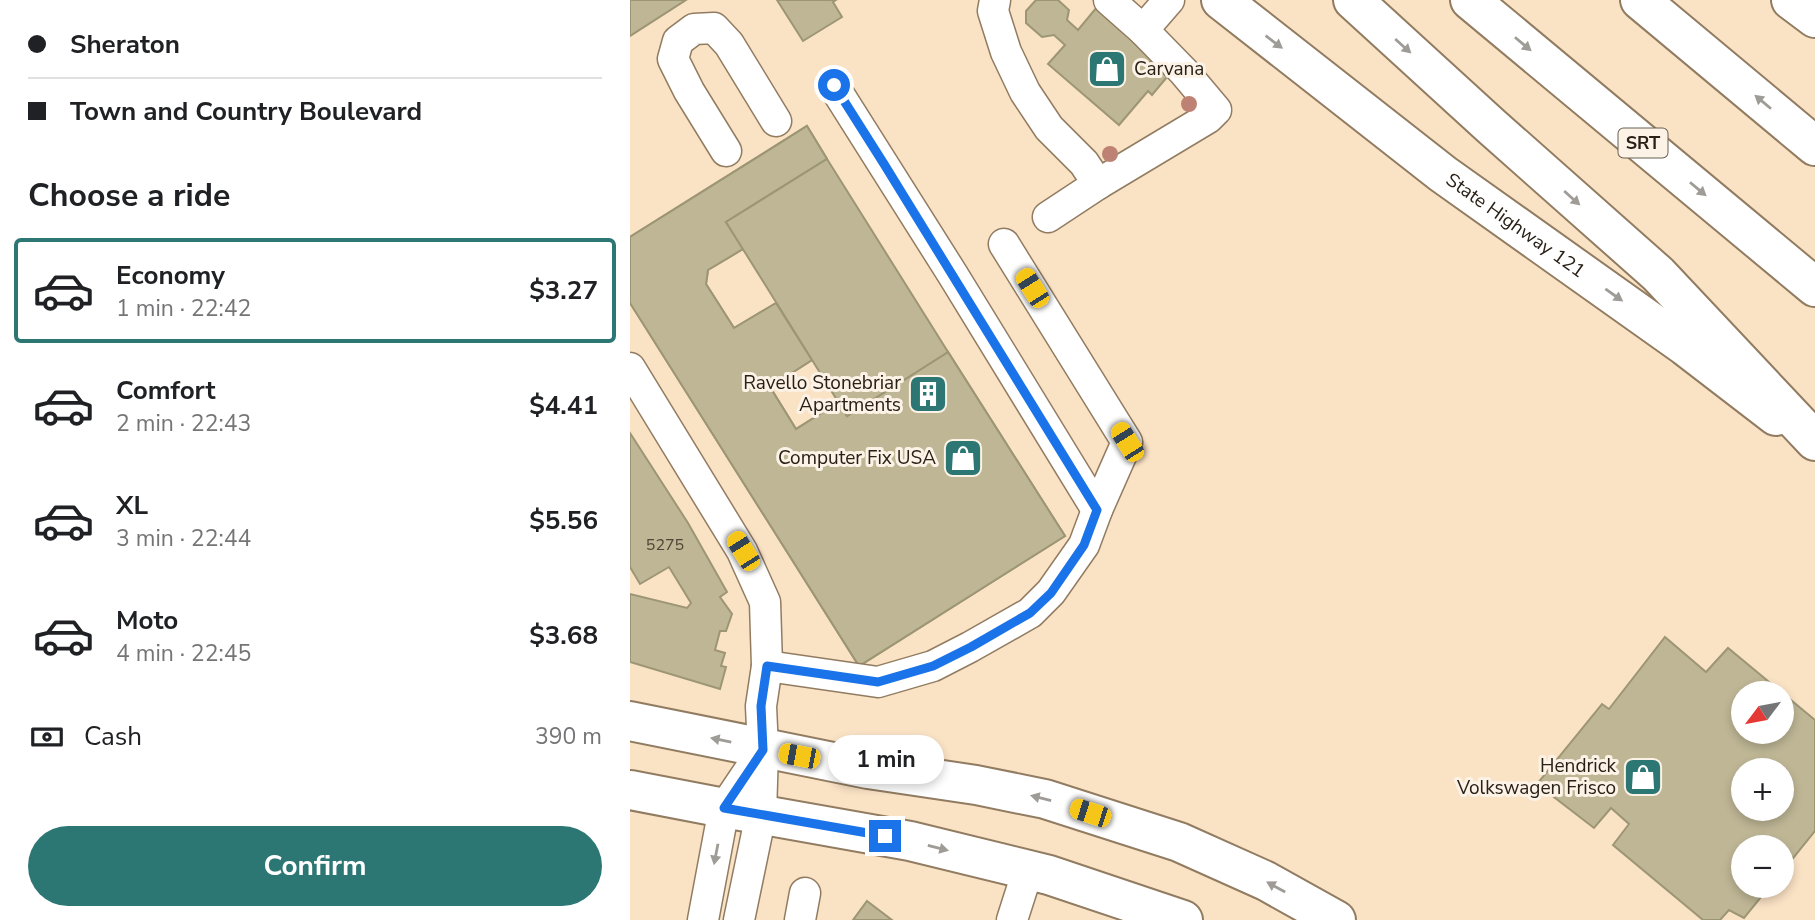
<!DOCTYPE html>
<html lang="en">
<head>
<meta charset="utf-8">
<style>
	:root { --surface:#fff; --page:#f6f6f6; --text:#202124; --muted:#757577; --line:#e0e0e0; --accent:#2c7674 }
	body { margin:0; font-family:"Nunito Sans",sans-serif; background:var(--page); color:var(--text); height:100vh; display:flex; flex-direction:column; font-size:26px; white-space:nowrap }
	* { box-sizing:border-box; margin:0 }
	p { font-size:23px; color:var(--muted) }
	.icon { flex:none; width:38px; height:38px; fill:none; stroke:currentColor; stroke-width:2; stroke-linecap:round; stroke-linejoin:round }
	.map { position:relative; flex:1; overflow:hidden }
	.drawer { display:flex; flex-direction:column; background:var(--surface); width:630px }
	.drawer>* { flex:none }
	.banner { display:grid; align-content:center; height:154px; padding:0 28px; background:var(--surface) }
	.needle { width:46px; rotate:238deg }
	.fabs { position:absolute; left:1101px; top:681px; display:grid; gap:14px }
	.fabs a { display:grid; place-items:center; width:63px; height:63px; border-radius:50%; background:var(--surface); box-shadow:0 4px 10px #0003; font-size:35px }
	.end { position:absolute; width:32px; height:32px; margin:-16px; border:9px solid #1a73e8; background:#fff; box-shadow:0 0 0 4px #fff }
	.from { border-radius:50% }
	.bubble { position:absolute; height:49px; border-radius:24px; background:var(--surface); box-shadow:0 4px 10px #0003; font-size:23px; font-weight:700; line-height:49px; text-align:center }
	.car { position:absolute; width:21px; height:42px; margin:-21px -10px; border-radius:9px; box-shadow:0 0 5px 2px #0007; background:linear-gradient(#f5c518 24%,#345 0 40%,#f5c518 0 76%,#345 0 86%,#f5c518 0) }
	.banner b { display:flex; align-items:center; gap:24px; height:66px; font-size:26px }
	.banner b+b { border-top:2px solid var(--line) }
	.banner i { width:18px; height:18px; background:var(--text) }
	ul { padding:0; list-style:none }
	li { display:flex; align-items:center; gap:21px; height:105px; margin:0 14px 10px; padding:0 14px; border:4px solid transparent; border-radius:7px }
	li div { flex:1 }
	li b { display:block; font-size:26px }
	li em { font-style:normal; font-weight:700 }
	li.current { border-color:var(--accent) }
	li>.icon { width:63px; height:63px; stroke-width:1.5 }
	h2 { padding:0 28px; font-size:32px; line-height:84px }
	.pay { display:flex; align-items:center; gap:18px; height:77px; padding:0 28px; font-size:26px }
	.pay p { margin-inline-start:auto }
	.action { display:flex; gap:14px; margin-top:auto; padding:14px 28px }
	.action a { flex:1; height:80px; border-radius:42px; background:var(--accent); color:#fff; font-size:28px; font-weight:700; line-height:80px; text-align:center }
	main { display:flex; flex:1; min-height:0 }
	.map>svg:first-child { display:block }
</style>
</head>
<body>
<main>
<section class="drawer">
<div class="banner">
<b><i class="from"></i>Sheraton</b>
<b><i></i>Town and Country Boulevard</b>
</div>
<h2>Choose a ride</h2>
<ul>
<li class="current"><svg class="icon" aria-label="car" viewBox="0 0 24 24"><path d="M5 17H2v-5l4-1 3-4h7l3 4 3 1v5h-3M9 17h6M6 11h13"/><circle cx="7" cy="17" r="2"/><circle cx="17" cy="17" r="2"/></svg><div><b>Economy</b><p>1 min · 22:42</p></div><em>$3.27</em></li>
<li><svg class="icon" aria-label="car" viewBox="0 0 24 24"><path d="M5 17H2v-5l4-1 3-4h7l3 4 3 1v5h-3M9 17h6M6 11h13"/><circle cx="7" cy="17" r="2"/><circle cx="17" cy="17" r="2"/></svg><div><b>Comfort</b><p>2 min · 22:43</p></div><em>$4.41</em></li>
<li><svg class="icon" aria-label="car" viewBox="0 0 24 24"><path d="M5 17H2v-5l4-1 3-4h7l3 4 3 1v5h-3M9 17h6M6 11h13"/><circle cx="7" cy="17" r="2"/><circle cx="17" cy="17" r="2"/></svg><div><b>XL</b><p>3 min · 22:44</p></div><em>$5.56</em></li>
<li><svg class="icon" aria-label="car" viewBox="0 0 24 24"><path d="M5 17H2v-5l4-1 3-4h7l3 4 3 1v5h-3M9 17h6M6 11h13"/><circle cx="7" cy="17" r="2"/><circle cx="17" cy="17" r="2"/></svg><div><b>Moto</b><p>4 min · 22:45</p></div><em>$3.68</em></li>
</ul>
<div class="pay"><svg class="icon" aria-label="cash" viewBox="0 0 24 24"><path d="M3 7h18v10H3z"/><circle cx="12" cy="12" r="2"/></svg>Cash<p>390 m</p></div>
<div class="action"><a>Confirm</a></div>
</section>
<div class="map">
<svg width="1185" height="920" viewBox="0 0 1185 920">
	<rect width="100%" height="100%" fill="#fae2c5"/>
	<!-- building -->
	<g fill="#beb695" stroke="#9d9675" stroke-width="2" fill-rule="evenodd">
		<path d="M0,0h56l-56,36z"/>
		<path d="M147,0h59l-3,2 9,15 -39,24z"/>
		<path d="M406,0h22l11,10 -2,10 11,10 19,-23 57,50 -4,5 17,15 -15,18 -4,-4 -29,34 -71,-61 17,-19 -11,-10 -12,2 -16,-14v-12z"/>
		<path d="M177,126l20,33 -101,63 17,27 -35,21 -2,14 28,44 42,-25 36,57 -42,27 26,42 43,-27 8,14 101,-64 117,184 -206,130 -229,-363v-66zM281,432l46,72 -83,53 -46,-72z"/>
		<path d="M177,126l20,33 -101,63 17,27 -35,21 -2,14 28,44 42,-25 36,57 -42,27 26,42 43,-27 8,14 101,-64 117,184 -206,130 -229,-363v-66z"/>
		<path d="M197,159l121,193 -101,64 -121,-194z"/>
		<path d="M0,433l58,90 39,69 -7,5 12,17 -6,17h-6l-5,19 10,3 -4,13 5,1 -6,22 -90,-27v-68l57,14 4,-5 -22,-36 -29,17 -10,-17z"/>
		<path d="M1035,637l41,35 22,-24 87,72v111l-33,41v-25h-39v39h27l-26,32 -15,-8 -9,10h-17l-90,-75 16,-21 -18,-16 -17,20 -57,-44 65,-80 7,5zM1113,693h39v39h-39zM1113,770h39v38h-39z"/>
		<path d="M237,901l25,19h-39z"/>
	</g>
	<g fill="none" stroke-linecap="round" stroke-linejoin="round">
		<!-- minor casing -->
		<g stroke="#917c61" stroke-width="33">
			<g id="minor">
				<path d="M365,0l-2,11 13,41 19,40 24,36 35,35 14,21 -50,33"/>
				<path d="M479,0l34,30 26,-30"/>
				<path d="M203,85l120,190 144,235"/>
				<path d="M96,151l-37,-60 -16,-32 5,-18 16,-12 20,-1 15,16 47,77"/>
				<path d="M468,184l110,-66 8,-8 -32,-38 -41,-42"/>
				<path d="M0,368l112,183 23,51 2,64 -6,40 2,44 -2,64 -22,106"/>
				<path d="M137,666l111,16 55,-16 37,-19 60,-34 21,-21 33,-47 13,-35 30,-68 -123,-198"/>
				<path d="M73,920l21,-112 39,-58"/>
				<path d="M170,920l5,-27"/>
				<path d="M382,920l16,-50"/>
			</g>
		</g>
		<!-- major casing -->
		<g stroke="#917c61" stroke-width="42">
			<g id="major">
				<path id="s1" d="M591,0l222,174 242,172 91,70"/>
				<path d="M0,721l238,48 108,16 69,14 134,43 87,39 70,39"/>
				<path d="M0,790l94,18 186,33 139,34 134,45"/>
			</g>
		</g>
		<!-- highway casing -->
		<g stroke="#917c61" stroke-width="42">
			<g id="highway">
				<path d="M723,0l138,126 167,148 157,167"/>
				<path d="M840,0l345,287"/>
				<path d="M1010,0l175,146"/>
				<path d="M1161,0l24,18"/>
			</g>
		</g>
		<!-- minor -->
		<use href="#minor" stroke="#fff" stroke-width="30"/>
		<!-- major -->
		<use href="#major" stroke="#fff" stroke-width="38"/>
		<!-- highway -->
		<use href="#highway" stroke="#fff" stroke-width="38"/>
	</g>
	<!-- trees -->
	<g fill="#be8274">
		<circle cx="559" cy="104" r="8"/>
		<circle cx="480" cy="154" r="8"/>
	</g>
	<!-- one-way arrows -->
	<defs><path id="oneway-solid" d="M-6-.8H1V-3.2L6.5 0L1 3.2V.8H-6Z" transform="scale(1.75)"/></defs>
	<g fill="#9f9b96">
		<use href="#oneway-solid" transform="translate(644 42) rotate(37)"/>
		<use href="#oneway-solid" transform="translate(893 44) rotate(40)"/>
		<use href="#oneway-solid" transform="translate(773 46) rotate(42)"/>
		<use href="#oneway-solid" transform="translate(1133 102) rotate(-140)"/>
		<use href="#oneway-solid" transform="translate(1068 189) rotate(40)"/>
		<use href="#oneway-solid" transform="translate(942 198) rotate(42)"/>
		<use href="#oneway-solid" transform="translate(984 295) rotate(35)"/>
		<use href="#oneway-solid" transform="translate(91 740) rotate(-168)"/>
		<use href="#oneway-solid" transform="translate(411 798) rotate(-166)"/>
		<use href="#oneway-solid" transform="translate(308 848) rotate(14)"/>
		<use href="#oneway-solid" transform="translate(86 854) rotate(101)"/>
		<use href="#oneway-solid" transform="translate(646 887) rotate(-151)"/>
	</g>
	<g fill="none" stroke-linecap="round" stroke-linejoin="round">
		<!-- route -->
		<path stroke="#1a73e8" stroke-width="9" d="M204,85l50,79 213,346 -13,35 -33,48 -21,20 -59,34 -38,19 -55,16 -111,-16 -6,40 2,44 -39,58 161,28"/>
	</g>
	<!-- icons -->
	<defs>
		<g id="shop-square" transform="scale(2.0125)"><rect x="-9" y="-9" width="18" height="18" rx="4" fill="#2c7674" stroke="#fcf2e6"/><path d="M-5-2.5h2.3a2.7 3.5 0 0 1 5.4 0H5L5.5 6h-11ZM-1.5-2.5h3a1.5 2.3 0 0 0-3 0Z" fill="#fff"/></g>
		<g id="building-square" transform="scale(2.0125)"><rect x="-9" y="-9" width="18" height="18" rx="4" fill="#2c7674" stroke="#fcf2e6"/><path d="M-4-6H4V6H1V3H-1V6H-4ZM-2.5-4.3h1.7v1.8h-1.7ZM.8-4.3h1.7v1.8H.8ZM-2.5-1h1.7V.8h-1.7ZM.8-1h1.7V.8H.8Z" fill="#fff"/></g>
	</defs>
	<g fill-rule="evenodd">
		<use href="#shop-square" x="477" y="69"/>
		<use href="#building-square" x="298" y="394"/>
		<use href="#shop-square" x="333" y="458"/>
		<use href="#shop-square" x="1013" y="777"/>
	</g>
	<g text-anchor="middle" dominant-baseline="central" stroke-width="6" stroke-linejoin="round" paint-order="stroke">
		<!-- number labels -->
		<g font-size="16" fill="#4e4636">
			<text x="35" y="545">5275</text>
		</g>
		<!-- shield labels -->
		<rect fill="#fcf2e6" stroke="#686054" stroke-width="2" x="988.5" y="128.5" width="49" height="29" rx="5"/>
		<g font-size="18" font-weight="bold" fill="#292116">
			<text x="1013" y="143">SRT</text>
		</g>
		<!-- poi labels -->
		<g font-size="19" fill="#292116" stroke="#fcf2e6" text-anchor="end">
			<text x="504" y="69" text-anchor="start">Carvana</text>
			<text x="271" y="383">Ravello Stonebriar<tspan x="271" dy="22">Apartments</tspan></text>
			<text x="306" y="458">Computer Fix USA</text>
			<text x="986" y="766">Hendrick<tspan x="986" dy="22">Volkswagen Frisco</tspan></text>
		</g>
		<!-- street labels -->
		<g font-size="19" fill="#292116" stroke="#fcf2e6">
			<text stroke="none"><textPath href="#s1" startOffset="371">State Highway 121</textPath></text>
		</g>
	</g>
</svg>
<div class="fabs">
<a><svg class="needle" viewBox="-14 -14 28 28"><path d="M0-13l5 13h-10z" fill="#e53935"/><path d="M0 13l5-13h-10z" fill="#757577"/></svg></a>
<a>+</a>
<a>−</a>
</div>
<i class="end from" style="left:204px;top:85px"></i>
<i class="end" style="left:255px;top:836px"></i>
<div class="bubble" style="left:198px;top:735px;width:116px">1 min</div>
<i class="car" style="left:402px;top:288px;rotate:328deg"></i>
<i class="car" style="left:497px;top:442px;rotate:328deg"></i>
<i class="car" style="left:113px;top:551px;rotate:328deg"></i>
<i class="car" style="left:169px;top:756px;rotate:281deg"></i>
<i class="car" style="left:460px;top:813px;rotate:288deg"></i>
</div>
</main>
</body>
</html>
